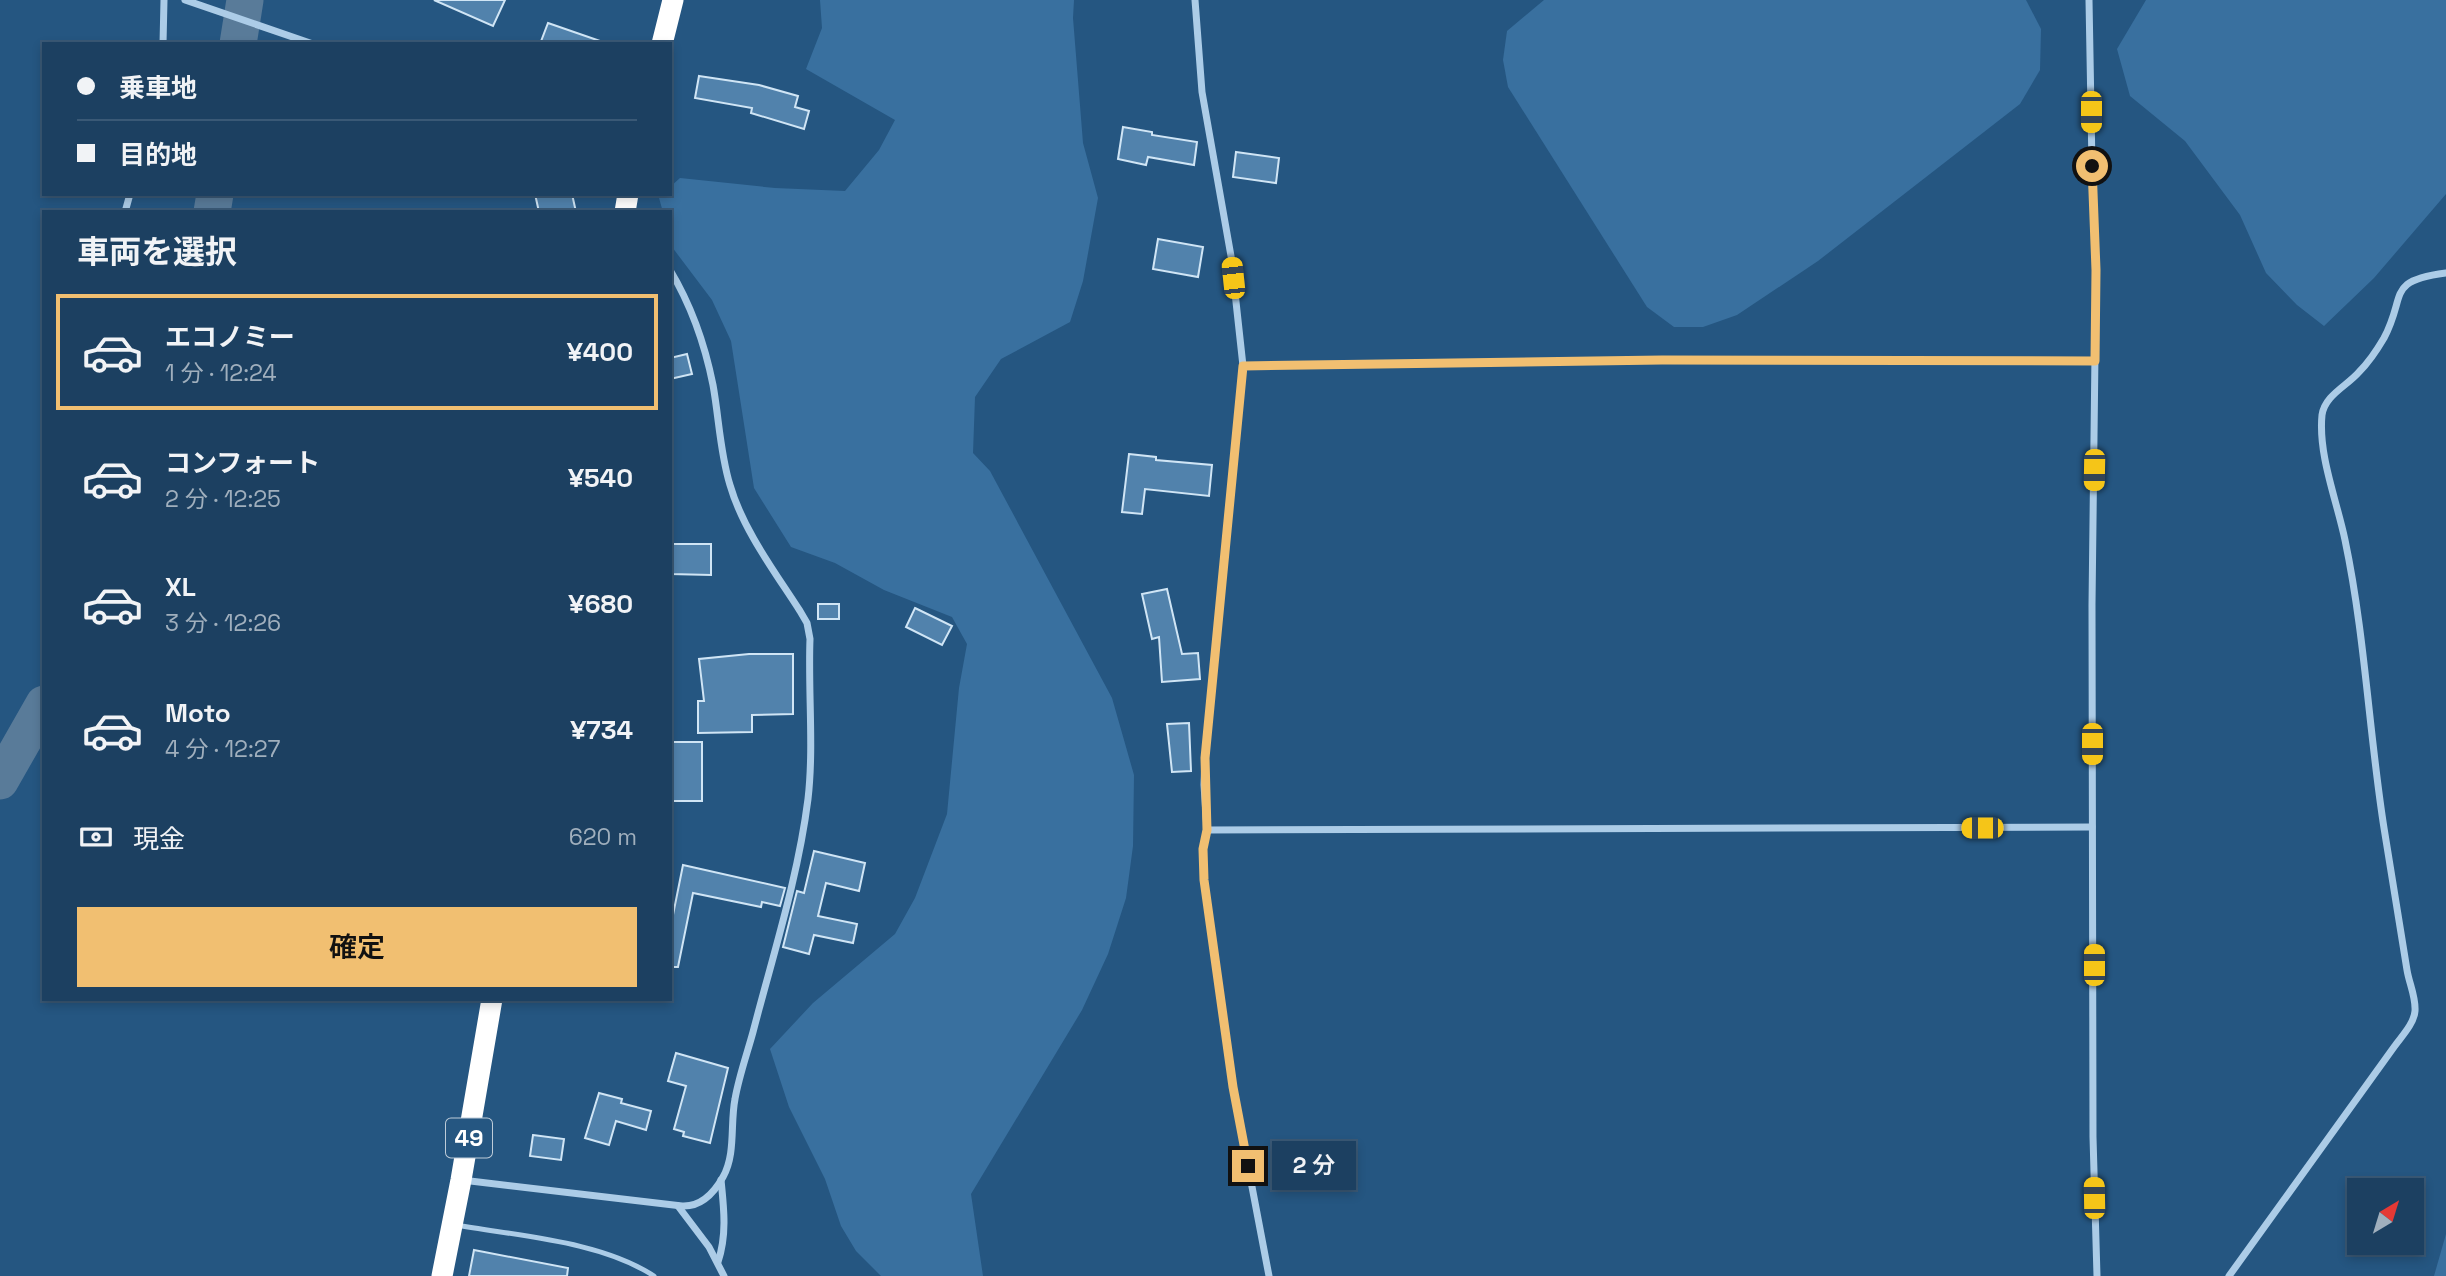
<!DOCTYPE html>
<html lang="ja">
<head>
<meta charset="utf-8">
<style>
	:root { --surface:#1c4061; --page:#254767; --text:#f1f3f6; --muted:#a0afbd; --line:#3a5976; --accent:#f1bf71 }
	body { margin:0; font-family:"Space Grotesk","Noto Sans JP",sans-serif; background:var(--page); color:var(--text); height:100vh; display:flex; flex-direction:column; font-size:26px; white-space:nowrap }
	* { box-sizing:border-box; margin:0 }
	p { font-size:23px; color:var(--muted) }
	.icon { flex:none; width:38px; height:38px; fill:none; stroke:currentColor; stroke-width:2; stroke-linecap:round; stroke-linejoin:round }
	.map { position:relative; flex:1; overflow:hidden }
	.sheet { position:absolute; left:42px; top:210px; width:630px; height:791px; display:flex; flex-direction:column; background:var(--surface); border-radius:0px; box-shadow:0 4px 10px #0003,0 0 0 2px var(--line) }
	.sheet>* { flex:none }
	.guide { position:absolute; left:42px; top:42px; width:630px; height:154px; border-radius:0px; box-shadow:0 4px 10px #0003,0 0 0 2px var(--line); display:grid; align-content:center; height:154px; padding:0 35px; background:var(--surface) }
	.needle { width:46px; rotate:38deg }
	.controls { position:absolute; left:2347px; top:1178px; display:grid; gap:14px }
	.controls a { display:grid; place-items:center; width:77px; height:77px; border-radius:0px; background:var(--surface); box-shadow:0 4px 10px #0003,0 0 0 2px var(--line); font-size:35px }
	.end { position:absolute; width:32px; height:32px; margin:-16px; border:9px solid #f1bf71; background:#111; box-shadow:0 0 0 4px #111 }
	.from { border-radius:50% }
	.bubble { position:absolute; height:49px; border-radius:0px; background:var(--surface); box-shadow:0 4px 10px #0003,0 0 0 2px var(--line); font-size:23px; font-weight:600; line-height:49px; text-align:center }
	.car { position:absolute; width:21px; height:42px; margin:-21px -10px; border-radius:9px; box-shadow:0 0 5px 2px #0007; background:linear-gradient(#f5c518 24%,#345 0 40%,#f5c518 0 76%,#345 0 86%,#f5c518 0) }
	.guide b { display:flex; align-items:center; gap:24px; height:66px; font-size:26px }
	.guide b+b { border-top:2px solid var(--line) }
	.guide i { width:18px; height:18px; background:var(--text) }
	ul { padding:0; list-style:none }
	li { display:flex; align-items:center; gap:21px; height:116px; margin:0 14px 10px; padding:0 21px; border:4px solid transparent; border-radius:0px }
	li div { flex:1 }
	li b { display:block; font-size:26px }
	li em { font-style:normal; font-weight:600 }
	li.active { border-color:var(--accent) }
	li>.icon { width:63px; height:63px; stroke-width:1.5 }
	h2 { padding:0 35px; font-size:32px; line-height:84px }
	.pay { display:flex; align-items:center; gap:18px; height:77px; padding:0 35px; font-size:26px }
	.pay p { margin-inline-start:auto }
	.primary-button { display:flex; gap:14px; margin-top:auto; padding:14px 35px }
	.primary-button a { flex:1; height:80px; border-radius:0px; background:var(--accent); color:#111; font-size:28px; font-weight:600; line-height:80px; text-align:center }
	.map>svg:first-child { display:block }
</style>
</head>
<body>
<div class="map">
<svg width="2446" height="1276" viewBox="0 0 2446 1276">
	<rect width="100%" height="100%" fill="#255681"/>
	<!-- green -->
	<g fill="#39709f">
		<path d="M820,0h254l-1,18 10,125 15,55 -15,83 -13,41 -69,37 -26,38 -2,56 17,18 122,227 22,77 -1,71 -7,52 -18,56 -26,56 -111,184 12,82h-102l-25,-25 -15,-25 -16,-47 -36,-72 -19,-58 43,-46 82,-69 20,-36 32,-84 12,-126 8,-44 -15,-27 -68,-27 -49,-27 -44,-16 -37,-59 -23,-147 -19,-41 -40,-53 -2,-35h-7l-4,-14 4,-4h7v-7l10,-9 95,10 70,3 34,-41 16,-30 -89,-51 16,-41z"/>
		<path d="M1544,0h482l15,29 -1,41 -20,34 -202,157 -81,54 -34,12h-29l-27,-20 -139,-220 -5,-27 4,-29z"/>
		<path d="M2146,0h300v194l-72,84 -50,48 -27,-21 -31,-32 -26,-58 -55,-74 -55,-45 -13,-47z"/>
		<path d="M2446,1234v42h-12z"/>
	</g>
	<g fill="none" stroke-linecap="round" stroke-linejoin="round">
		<!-- river -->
		<g stroke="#597b99" stroke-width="37">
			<path d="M238,44l7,-44"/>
			<path d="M212,212l3,-18"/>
			<path d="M0,781l44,-77"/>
		</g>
	</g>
	<!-- building -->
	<g fill="#5182ac" stroke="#d0e5f5" stroke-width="2">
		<path d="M434,0h71l-12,26z"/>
		<path d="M548,23l52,18v3h-60z"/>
		<path d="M699,76l60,9 39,11 -3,11 14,4 -5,18 -53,-16 1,-5 -57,-10z"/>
		<path d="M1123,127l29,5v3l45,7 -3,23 -46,-8 -2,8 -28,-6z"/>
		<path d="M1236,152l43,6 -3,25 -43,-6z"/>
		<path d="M535,194h37l4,18h-37z"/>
		<path d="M1158,239l45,8 -5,30 -45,-8z"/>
		<path d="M687,354l5,20 -22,5v-21z"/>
		<path d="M1129,454l27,3v3l56,5 -3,31 -64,-7 -3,25 -20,-2z"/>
		<path d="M670,544h41v31l-41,-1z"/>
		<path d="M1167,589l15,65 16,-1 2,26 -38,3 -3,-45 -7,2 -10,-45z"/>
		<rect x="818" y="604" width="21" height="15"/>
		<path d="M915,608l37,18 -10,19 -36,-18z"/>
		<path d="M749,654h44v60l-41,1v17l-54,1v-32h6l-5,-42z"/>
		<path d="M1189,723l2,48 -19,1 -5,-48z"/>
		<rect x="670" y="742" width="32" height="59"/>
		<path d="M814,851l51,12 -6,28 -33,-8 -8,33 39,8 -4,19 -39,-8 -5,19 -26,-7 14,-56 7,2z"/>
		<path d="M683,865l102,23 -5,18 -18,-4 -1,5 -68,-14 -15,74h-8v-53l3,1z"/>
		<path d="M676,1053l52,15 -18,75 -27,-7 1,-4 -10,-3 12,-43 -18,-5z"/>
		<path d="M599,1093l23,6 -1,4 30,8 -5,19 -30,-9 -7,24 -24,-7z"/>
		<path d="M533,1135l31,4 -3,21 -31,-4z"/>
		<path d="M474,1250l94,18 -1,8h-98z"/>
	</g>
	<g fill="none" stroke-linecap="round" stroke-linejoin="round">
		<!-- lane -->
		<path stroke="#accce7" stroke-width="5" d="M456,1225c62,11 145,16 198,51"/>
		<!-- street -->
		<g stroke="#accce7" stroke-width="7">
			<path d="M185,0l128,44"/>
			<path d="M1195,0l7,92 29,164 12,110 -38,392 -1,27 3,45 -4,19 1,31 29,207 36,189"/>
			<path d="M2089,0l3,166 4,104 -4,335 1,532 4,139"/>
			<path d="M163,44l1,-44"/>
			<path d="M125,212l5,-18"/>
			<path d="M1243,366l419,-6 433,1"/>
			<path d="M1207,830l885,-3"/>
			<path d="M462,1180l220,26c19,1 32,-13 41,-29 13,-23 7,-53 12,-78 4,-23 12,-45 18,-67 20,-77 45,-154 55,-233 6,-52 0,-107 2,-160l-3,-16 -7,-12c-25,-39 -57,-81 -70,-126 -10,-32 -11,-67 -17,-100 -8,-40 -22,-80 -43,-115"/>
			<path d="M678,1206l31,41 15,29"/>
			<path d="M718,1262c9,-27 6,-53 3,-82"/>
			<path d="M2229,1276l165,-229c7,-10 20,-23 21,-36 1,-14 -6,-28 -8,-41 -8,-47 -15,-95 -23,-142 -15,-95 -19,-193 -39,-288 -8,-39 -27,-85 -23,-125 3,-20 25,-29 37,-43 10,-10 18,-22 25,-34 23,-43 1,-57 62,-65"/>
		</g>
		<!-- highway -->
		<g stroke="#fff" stroke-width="21">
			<path d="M662,44l11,-44"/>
			<path d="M625,212l3,-18"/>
			<path d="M442,1276l19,-96 31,-181"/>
		</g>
	</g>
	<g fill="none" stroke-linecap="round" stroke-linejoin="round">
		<!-- route -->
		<path stroke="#f1bf71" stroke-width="9" d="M1248,1166l-15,-79 -29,-207 -1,-31 4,-19 -2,-72 38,-392 419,-6 433,1 1,-91 -4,-104"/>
	</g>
	<g text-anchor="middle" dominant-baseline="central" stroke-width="7" stroke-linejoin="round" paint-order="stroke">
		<!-- shield labels -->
		<rect fill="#255681" stroke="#beccd9" stroke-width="2" x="446" y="1118.5" width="46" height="39" rx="5"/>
		<g font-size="23" font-weight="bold" fill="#fff">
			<text x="469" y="1138">49</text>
		</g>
	</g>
</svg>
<div class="controls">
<a><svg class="needle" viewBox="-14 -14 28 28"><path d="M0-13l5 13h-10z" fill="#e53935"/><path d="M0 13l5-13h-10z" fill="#a0afbd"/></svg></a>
</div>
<i class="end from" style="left:2092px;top:166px"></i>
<i class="end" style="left:1248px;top:1166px"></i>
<div class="bubble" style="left:1272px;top:1141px;width:84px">2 分</div>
<i class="car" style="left:2091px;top:112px;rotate:180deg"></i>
<i class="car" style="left:1233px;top:278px;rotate:354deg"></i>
<i class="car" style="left:2094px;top:470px;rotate:181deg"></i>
<i class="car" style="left:2092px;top:744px;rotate:180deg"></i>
<i class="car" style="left:1982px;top:828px;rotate:270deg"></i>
<i class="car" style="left:2094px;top:965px;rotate:0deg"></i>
<i class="car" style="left:2094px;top:1198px;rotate:359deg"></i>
<div class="guide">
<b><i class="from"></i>乗車地</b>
<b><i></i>目的地</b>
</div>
<section class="sheet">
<h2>車両を選択</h2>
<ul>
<li class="active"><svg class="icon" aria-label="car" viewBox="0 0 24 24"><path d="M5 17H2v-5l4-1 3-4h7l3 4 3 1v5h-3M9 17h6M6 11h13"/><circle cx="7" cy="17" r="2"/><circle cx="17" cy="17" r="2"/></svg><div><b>エコノミー</b><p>1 分 · 12:24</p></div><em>¥400</em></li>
<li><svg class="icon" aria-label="car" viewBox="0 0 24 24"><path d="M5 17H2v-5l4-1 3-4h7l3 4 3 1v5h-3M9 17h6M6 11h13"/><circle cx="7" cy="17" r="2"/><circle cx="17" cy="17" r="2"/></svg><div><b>コンフォート</b><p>2 分 · 12:25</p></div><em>¥540</em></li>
<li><svg class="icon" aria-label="car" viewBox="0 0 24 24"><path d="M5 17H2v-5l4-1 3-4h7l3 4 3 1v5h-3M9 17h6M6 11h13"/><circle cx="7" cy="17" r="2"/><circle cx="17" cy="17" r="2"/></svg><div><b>XL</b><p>3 分 · 12:26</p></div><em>¥680</em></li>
<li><svg class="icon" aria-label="car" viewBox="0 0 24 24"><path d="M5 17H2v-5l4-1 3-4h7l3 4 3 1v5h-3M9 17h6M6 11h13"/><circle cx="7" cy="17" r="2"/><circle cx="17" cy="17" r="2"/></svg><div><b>Moto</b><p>4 分 · 12:27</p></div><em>¥734</em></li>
</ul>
<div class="pay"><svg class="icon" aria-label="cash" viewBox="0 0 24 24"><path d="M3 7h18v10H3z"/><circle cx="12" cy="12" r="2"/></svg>現金<p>620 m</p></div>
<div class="primary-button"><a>確定</a></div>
</section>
</div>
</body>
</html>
